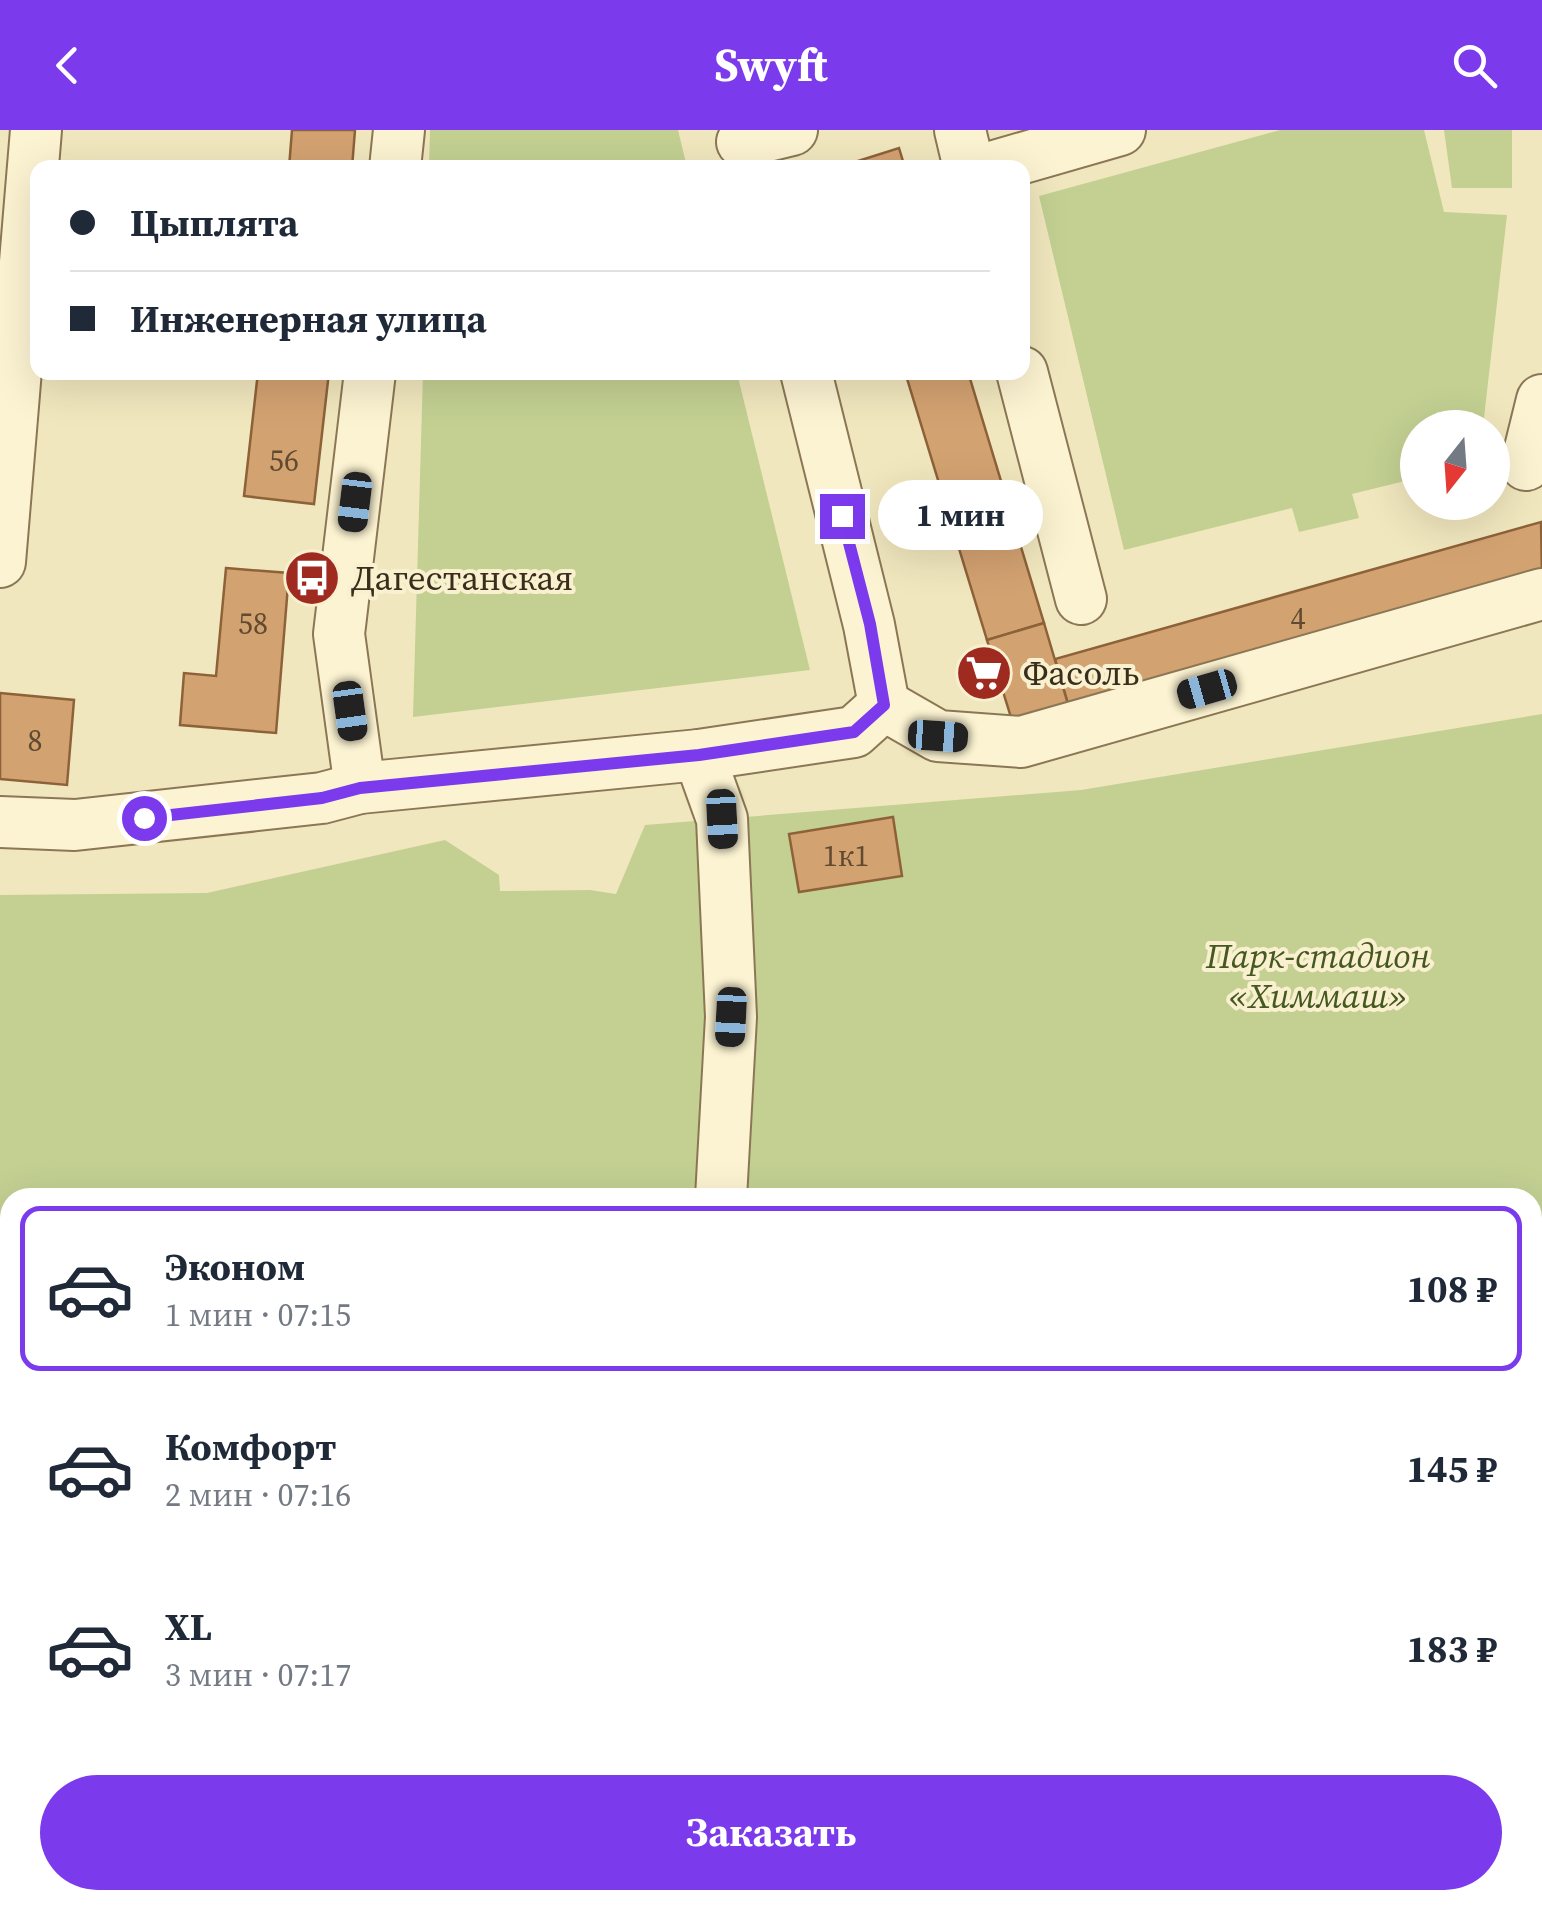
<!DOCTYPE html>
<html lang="ru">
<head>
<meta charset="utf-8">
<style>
	:root { --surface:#fff; --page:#f2f2f3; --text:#1f2937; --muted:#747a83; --line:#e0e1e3; --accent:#7c3aed }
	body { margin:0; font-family:"Source Serif 4",serif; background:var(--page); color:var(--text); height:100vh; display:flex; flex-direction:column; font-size:38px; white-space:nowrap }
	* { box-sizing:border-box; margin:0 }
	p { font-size:32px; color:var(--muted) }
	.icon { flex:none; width:55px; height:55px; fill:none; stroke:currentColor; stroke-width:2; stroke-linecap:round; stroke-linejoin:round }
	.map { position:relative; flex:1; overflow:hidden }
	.drawer { position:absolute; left:0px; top:1058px; width:1542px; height:722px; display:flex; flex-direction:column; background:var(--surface); border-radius:30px 30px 0 0; box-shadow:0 10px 40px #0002 }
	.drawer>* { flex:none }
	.hud { position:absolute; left:30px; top:30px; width:1000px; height:220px; border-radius:20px; box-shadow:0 10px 40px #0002; display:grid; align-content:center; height:220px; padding:0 40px; background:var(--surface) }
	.needle { width:65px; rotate:197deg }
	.tools { position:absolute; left:1400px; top:280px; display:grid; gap:20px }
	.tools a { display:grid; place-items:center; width:110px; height:110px; border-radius:50%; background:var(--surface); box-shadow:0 10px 40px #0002; font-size:50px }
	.end { position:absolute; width:45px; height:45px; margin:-22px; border:12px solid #7c3aed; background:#fff; box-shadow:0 0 0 5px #fff }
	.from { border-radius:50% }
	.bubble { position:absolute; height:70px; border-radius:35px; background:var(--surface); box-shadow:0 10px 40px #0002; font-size:32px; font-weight:700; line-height:70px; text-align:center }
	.car { position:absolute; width:30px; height:60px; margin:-30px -15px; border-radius:12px; box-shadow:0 0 8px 2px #0007; background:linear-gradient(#222 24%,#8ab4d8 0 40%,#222 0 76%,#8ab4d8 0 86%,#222 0) }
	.hud b { display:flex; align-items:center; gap:35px; height:95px; font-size:38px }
	.hud b+b { border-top:2px solid var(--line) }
	.hud i { width:25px; height:25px; background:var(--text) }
	ul { padding:18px 0 0; list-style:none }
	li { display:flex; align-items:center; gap:30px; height:165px; margin:0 20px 15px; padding:0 20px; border:5px solid transparent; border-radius:20px }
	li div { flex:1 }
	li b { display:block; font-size:38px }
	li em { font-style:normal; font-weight:700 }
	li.active { border-color:var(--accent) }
	li>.icon { width:90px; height:90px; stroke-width:1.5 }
	.action { display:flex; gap:20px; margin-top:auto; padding:20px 40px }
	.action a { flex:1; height:115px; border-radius:60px; background:var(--accent); color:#fff; font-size:40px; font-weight:700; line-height:115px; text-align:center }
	header { display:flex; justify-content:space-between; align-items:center; height:130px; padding:0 40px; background:var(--accent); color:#fff; font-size:45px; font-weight:700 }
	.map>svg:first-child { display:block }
</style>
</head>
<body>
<header><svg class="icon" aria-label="back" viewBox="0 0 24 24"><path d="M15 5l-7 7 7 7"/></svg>Swyft<svg class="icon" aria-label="search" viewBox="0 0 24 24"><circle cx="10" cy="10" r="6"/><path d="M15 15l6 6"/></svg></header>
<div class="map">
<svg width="1542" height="1779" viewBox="0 0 1542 1779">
	<rect width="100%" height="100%" fill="#f1e7be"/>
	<!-- green -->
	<g fill="#c3d092" fill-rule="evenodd">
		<path d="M430,0h248l9,37h-258z"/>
		<path d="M1280,0h144l20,82 63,3 -24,212 -65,1 -1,50 -65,16 7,24 -60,14 -7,-24 -168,42 -85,-354z"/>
		<path d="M1444,0h68v58h-60z"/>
		<path d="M423,243h314l73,297 -397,47z"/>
		<path d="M1542,584v1195h-1542v-1014l207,-2 238,-53 54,35 1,16 90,-1 26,4 29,-69 436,-35zM10,1068h1522v702h-1522z"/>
	</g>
	<!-- building -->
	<g fill="#d3a271" stroke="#8d6239" stroke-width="2.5">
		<path d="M292,0h63l-3,38h-63z"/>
		<path d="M899,18l6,20h-62l-1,-2z"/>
		<path d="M258,242h71l-15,132 -70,-8z"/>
		<path d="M905,242h63l76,251 -57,17z"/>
		<path d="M1541,392l1,56 -472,133 -15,-52z"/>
		<path d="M226,438l63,5 -13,160 -96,-8 4,-52 32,3z"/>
		<path d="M1044,493l26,88 -56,16 -27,-87z"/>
		<path d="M0,563l74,7 -7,85 -67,-6z"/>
		<path d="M893,687l9,59 -103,16 -10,-58z"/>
		<path d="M1407,1770h29l1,9h-28z"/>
	</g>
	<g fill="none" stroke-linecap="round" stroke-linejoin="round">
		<!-- minor casing -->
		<g stroke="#8b7755" stroke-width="54">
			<g id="minor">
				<path d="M960,0l9,38"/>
				<path d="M742,12l50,-12"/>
				<path d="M395,38l4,-38"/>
				<path d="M988,38l132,-38"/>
				<path d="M806,242l63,253 15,80"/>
				<path d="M1022,242l59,227"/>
				<path d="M1526,335l16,-65"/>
				<path d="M0,432l36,-432"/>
				<path d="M884,575l54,31 83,6 521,-148"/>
				<path d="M699,625l23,64 9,198 -10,181"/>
				<path d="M360,658l-21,-154 31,-262"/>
				<path d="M0,692l75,3 247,-27 38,-10 339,-33 155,-23 30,-27"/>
				<path d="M742,1770v9"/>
			</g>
		</g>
		<!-- minor -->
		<use href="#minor" stroke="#fcf3d2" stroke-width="50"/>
	</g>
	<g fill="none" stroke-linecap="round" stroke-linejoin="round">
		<!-- route -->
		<path stroke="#7c3aed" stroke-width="12" d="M144,688l178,-20 38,-10 339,-33 155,-23 30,-27 -14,-81 -28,-108"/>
	</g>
	<!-- icons -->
	<defs>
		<g id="bus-disc" transform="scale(2.875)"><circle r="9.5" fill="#9f2b20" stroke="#f8f0cf"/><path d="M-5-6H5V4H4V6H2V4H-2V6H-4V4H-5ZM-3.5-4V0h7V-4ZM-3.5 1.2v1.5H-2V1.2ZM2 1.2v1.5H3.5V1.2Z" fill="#fff"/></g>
		<g id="supermarket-disc" transform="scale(2.875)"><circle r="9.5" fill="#9f2b20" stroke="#f8f0cf"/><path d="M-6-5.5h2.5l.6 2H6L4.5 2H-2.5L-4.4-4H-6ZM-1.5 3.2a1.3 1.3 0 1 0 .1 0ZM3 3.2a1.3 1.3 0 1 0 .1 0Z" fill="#fff"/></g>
	</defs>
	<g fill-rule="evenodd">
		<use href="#bus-disc" x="312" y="448"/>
		<use href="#supermarket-disc" x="984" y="543"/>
	</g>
	<g text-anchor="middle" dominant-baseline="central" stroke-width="8" stroke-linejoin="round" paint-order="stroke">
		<!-- number labels -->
		<g font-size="30" fill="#604a30">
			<text x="284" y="330">56</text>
			<text x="1298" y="488">4</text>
			<text x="253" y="493">58</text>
			<text x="35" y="610">8</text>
			<text x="846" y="725">1к1</text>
		</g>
		<!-- poi labels -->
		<g font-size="35" fill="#392d1b" stroke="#f8f0cf" text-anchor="start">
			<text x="351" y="448">Дагестанская</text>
			<text x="1023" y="543">Фасоль</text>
		</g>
		<!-- park labels -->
		<g font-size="35" font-style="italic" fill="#455820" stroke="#f8f0cf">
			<text x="1318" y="826">Парк-стадион<tspan x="1318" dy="40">«Химмаш»</tspan></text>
		</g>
	</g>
</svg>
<div class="tools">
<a><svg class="needle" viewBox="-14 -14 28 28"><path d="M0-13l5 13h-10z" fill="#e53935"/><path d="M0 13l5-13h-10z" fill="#747a83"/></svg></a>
</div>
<i class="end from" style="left:144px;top:688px"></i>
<i class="end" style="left:842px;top:386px"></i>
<div class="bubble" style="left:878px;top:350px;width:165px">1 мин</div>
<i class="car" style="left:355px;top:372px;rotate:187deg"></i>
<i class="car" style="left:1207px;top:559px;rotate:254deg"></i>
<i class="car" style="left:350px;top:581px;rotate:172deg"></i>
<i class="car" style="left:938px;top:606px;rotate:94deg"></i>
<i class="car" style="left:722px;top:689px;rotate:177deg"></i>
<i class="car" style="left:731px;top:887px;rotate:183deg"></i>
<div class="hud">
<b><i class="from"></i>Цыплята</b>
<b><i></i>Инженерная улица</b>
</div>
<section class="drawer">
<ul>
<li class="active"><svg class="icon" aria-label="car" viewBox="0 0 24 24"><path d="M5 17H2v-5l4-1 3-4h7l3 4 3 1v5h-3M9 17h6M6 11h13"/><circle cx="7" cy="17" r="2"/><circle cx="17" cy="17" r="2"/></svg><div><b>Эконом</b><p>1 мин · 07:15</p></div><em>108 ₽</em></li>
<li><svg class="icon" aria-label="car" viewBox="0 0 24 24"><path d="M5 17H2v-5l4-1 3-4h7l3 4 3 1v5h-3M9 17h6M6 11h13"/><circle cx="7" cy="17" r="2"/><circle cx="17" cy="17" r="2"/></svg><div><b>Комфорт</b><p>2 мин · 07:16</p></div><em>145 ₽</em></li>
<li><svg class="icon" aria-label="car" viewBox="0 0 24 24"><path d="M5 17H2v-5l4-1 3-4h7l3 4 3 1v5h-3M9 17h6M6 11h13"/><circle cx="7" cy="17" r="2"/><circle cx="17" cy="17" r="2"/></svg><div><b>XL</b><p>3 мин · 07:17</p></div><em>183 ₽</em></li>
</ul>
<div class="action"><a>Заказать</a></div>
</section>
</div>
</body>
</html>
